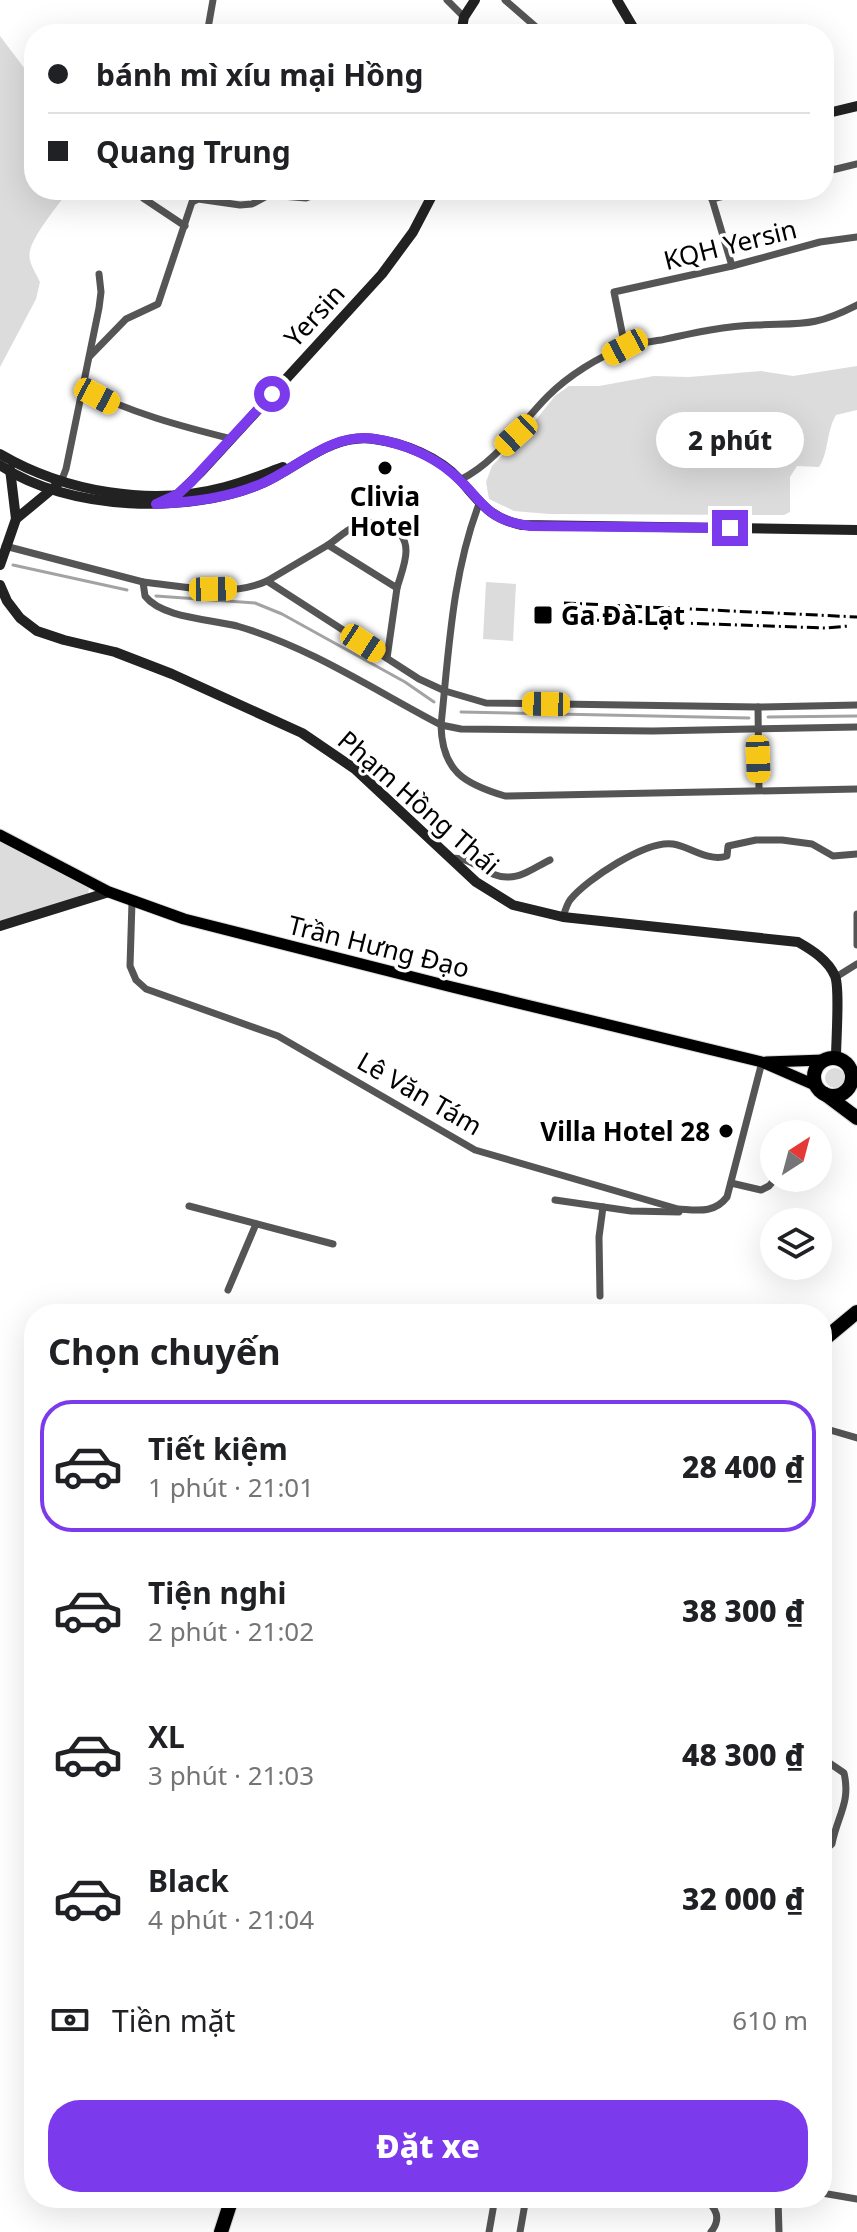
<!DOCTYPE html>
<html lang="vi">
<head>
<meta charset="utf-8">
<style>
	:root { --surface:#fff; --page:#f2f2f2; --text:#202124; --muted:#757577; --line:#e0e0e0; --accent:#7c3aed }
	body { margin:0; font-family:"Noto Sans",sans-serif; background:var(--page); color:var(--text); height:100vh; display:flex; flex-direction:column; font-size:30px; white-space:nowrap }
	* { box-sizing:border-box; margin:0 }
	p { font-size:26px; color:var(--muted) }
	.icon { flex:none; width:44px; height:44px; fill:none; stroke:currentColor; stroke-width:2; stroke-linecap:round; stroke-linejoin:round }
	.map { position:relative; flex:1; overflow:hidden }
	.panel { position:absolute; left:24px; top:1304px; width:808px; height:904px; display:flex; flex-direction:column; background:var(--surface); border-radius:32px; box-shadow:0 8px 32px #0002 }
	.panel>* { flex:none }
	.top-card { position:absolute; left:24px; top:24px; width:810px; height:176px; border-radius:32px; box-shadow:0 8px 32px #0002; display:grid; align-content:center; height:176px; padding:0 24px; background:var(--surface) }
	.needle { width:52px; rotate:36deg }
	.controls { position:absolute; left:760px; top:1120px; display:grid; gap:16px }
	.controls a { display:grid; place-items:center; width:72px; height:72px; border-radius:50%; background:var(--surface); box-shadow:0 8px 32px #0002; font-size:40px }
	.end { position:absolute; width:36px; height:36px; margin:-18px; border:10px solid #7c3aed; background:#fff; box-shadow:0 0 0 4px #fff }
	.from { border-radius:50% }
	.bubble { position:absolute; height:56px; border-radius:28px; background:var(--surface); box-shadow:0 8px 32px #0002; font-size:26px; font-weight:800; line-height:56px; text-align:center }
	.car { position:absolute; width:24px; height:48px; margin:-24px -12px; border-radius:10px; box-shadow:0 0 6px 2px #0007; background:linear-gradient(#f5c518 24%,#345 0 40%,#f5c518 0 76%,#345 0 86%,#f5c518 0) }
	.top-card b { display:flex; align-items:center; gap:28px; height:76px; font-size:30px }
	.top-card b+b { border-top:2px solid var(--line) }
	.top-card i { width:20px; height:20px; background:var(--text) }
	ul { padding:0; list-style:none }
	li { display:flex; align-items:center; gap:24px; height:132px; margin:0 16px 12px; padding:0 8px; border:4px solid transparent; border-radius:32px }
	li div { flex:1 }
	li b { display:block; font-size:30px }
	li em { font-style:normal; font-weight:800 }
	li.on { border-color:var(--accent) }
	li>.icon { width:72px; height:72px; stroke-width:1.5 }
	h2 { padding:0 24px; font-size:36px; line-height:96px }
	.pay { display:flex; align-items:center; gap:20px; height:88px; padding:0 24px; font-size:30px }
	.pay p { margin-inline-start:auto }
	.cta { display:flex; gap:16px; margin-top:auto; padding:16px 24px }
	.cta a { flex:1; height:92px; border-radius:32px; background:var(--accent); color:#fff; font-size:32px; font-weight:800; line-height:92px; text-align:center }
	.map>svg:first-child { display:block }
</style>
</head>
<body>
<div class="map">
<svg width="857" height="2232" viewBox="0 0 857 2232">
	<rect width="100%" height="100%" fill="#fff"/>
	<!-- green -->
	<g fill="#dcdcdc">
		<path d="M0,36l34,45v109h35c-10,14 -36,45 -39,61 -3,10 6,22 10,31l-4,17 -36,68z"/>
		<path d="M857,366v44l-21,5c-10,17 -7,37 -17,52l-22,-1 -7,11v35l-6,3 -235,-1 -35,-3 -25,-12 -3,-17 6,-16 39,-40 24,-30 14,-10h30l55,-10 35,1 72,-6 32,5z"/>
		<path d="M486,582l30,2 -3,57 -30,-2z"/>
		<path d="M0,841l89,46 -1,9 -88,25z"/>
		<circle cx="835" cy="1078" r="10"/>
	</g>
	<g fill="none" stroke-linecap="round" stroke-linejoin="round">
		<!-- stream -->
		<g stroke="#a3a3a3" stroke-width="3">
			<path d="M13,565l114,25"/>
			<path d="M156,596l99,7 27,11 123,68 29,20"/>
			<path d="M461,712l288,6"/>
			<path d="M768,717l89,-1"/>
		</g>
		<!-- primary casing -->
		<g stroke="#dbdbdb" stroke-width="13">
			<g id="primary">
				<path d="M0,835l109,57 75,27 268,68 310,75 55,24"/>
				<path d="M766,1062l58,-2"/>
			</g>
		</g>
		<!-- highway casing -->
		<g stroke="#dbdbdb" stroke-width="16">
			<g id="highway">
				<circle cx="833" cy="1077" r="19"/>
				<path d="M825,1094l32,24"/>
				<path d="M822,1341l35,-29"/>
				<path d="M221,2232l11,-34"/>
			</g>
		</g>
		<!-- street -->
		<g stroke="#555" stroke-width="7">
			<path d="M447,0l17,17"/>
			<path d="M505,0l39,34"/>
			<path d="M207,34l6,-34"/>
			<path d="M824,172l33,-8"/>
			<path d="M136,190l7,8 42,28"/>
			<path d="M702,190l10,9 36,-9"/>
			<path d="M712,199l20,67"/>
			<path d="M625,347l-11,-55 118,-26 88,-24 37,-5"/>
			<path d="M90,356l36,-37 32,-15 34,-102 6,-3 42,6 12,-1 17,-9 37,3 21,-8"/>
			<path d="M82,388c49,25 98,38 150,51"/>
			<path d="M460,480c38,-19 59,-55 88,-84 20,-20 50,-39 77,-49 11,-4 24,-5 36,-7 32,-7 63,-14 96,-15 46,-2 57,2 100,-20"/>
			<path d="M61,482l5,-13 33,-161 2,-16 -2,-18"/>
			<path d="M479,504c-27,71 -30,146 -38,221 1,46 23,59 64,71l352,-7"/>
			<path d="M328,545c9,-6 17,-14 26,-18 20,-11 52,-2 52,24 0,12 -6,26 -9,37"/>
			<path d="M5,546l138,36 2,14c17,22 65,23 92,30 73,21 137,64 204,99l20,4 192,2 204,-4"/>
			<path d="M267,581l61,-36 69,43 -10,70"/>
			<path d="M143,582c39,4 87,16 124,-1l152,98 26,12 41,12 272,4 99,-2"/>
			<path d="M758,707l1,83"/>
			<path d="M450,859c21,-5 37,20 59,18 14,0 28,-11 41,-17"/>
			<path d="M132,902l-2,64 6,14 10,9 132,47 197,114 203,59c19,1 36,5 49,-12l35,-135"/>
			<path d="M857,914v31"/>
			<path d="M563,917c2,-6 4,-13 7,-17 17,-21 76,-60 103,-56 18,3 35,18 54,12l1,-10 28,-6h26l30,4 21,12 24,-2"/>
			<path d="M836,977l21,-13"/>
			<path d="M731,1183l30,7 8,-4 7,-8"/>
			<path d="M555,1200l76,11 48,1"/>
			<path d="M189,1206l144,38"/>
			<path d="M228,1290l28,-66"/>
			<path d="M600,1296l-1,-59 4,-30"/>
			<path d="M822,1424l8,6 27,8"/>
			<path d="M822,1758l22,15c7,30 -7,43 -12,71l-10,9"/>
			<path d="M822,2193l35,6"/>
			<path d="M704,2198c12,10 18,20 7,34"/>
			<path d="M778,2198l1,34"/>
			<path d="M489,2232l6,-34"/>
			<path d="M520,2232l6,-34"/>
		</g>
		<!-- secondary -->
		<g stroke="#222" stroke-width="10">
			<path d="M617,0l20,34"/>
			<path d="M461,34l3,-17 11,-17"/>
			<path d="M824,114l33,-8"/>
			<path d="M0,454c65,38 151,53 225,33 20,-5 39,-13 58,-20"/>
			<path d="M0,465c67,46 190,50 263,18 36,-16 68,-50 111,-44 30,4 65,18 86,41 21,23 29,38 62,45l335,5"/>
			<path d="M10,469l6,50"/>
			<path d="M161,501l17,-7 23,-22 181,-198 31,-42 22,-42"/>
			<path d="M0,565l16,-46 41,-34"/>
			<path d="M0,585l7,16 13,17 17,13 27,9 51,12 57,22 130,59 53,36 121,113 37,23 50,12 235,25c14,8 30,18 37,34 5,12 1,65 1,82"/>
			<path d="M0,926l109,-34"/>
		</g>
		<!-- primary -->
		<use href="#primary" stroke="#000" stroke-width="11"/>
		<!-- highway -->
		<use href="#highway" stroke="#000" stroke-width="14"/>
		<!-- rail -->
		<g stroke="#000" stroke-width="3" stroke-dasharray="12 4 2 4" stroke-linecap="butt">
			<path d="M564,603l293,14"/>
			<path d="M565,619l261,9 23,-2"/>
		</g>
	</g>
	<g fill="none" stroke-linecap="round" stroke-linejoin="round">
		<!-- route -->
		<path stroke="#7c3aed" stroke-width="10" d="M272,394l-81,88 -13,12 -22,10c37,-2 73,-6 107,-21 36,-16 69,-51 112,-44 27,4 56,16 77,34 31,26 31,47 78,53l200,2"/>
	</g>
	<!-- markers -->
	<g fill="#000" stroke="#fff" stroke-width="3">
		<circle cx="385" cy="468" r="8"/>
		<rect x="533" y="605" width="20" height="20" rx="4"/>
		<circle cx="726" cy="1131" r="8"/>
	</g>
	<g text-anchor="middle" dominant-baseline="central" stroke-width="7" stroke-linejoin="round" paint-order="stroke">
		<!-- street labels -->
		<g font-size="26" fill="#000" stroke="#fff">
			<text transform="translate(730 244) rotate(-14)">KQH Yersin</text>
			<text transform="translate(314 315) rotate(-47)">Yersin</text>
			<text transform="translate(419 802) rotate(41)">Phạm Hồng Thái</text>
			<text transform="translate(379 946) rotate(14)">Trần Hưng Đạo</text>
			<text transform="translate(420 1093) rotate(30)">Lê Văn Tám</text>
		</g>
		<!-- poi labels -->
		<g font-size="26" font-weight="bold" fill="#000" stroke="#fff">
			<text x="385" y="496">Clivia<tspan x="385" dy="30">Hotel</tspan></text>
			<text x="561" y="615" text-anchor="start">Ga Đà Lạt</text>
			<text x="710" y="1131" text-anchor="end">Villa Hotel 28</text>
		</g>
	</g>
</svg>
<div class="controls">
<a><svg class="needle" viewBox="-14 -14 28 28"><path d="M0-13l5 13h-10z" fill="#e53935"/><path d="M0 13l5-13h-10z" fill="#757577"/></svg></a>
<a><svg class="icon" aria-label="layers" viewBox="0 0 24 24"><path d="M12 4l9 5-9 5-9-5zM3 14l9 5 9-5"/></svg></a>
</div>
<i class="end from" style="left:272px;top:394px"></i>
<i class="end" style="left:730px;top:528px"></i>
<div class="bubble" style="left:656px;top:412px;width:148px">2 phút</div>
<i class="car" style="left:625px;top:347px;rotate:242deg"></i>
<i class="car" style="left:97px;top:396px;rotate:118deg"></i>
<i class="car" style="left:516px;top:435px;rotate:227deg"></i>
<i class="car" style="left:213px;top:589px;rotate:89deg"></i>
<i class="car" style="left:363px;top:643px;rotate:123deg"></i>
<i class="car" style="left:546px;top:704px;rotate:271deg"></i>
<i class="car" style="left:758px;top:759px;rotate:178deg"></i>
<div class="top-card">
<b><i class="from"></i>bánh mì xíu mại Hồng</b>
<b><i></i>Quang Trung</b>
</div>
<section class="panel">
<h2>Chọn chuyến</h2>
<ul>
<li class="on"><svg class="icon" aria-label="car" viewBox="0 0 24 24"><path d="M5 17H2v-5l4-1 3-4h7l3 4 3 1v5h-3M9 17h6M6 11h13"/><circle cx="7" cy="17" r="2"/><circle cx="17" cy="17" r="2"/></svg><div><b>Tiết kiệm</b><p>1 phút · 21:01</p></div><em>28 400 ₫</em></li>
<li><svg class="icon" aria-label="car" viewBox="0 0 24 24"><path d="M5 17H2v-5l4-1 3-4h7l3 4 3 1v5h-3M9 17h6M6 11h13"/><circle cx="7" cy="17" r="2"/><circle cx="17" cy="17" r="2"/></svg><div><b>Tiện nghi</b><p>2 phút · 21:02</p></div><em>38 300 ₫</em></li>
<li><svg class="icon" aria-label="car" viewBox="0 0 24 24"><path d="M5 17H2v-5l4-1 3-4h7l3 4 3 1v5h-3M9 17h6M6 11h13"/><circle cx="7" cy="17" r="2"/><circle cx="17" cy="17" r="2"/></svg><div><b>XL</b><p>3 phút · 21:03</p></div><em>48 300 ₫</em></li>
<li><svg class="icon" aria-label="car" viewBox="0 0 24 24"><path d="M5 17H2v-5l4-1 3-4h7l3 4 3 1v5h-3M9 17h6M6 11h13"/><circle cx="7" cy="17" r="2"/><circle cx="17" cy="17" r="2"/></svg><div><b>Black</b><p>4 phút · 21:04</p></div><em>32 000 ₫</em></li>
</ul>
<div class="pay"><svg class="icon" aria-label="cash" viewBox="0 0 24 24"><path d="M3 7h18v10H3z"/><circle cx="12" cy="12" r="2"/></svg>Tiền mặt<p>610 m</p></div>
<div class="cta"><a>Đặt xe</a></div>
</section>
</div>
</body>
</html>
